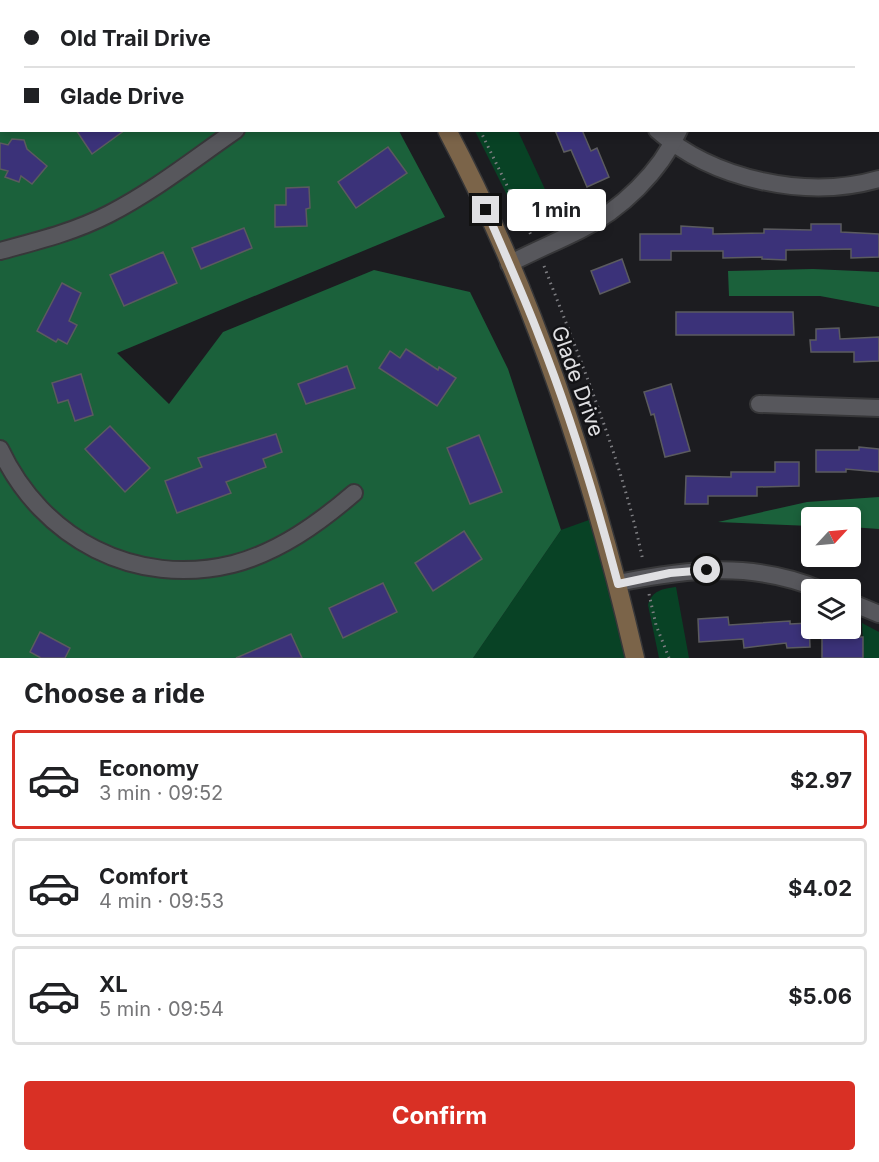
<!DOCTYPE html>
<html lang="en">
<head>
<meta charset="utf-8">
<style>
	:root { --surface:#fff; --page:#f2f2f2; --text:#202124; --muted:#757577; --line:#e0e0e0; --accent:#d93025 }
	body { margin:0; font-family:Inter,sans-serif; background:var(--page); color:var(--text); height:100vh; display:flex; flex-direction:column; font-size:22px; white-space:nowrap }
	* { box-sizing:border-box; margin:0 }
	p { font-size:20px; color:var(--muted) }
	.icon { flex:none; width:33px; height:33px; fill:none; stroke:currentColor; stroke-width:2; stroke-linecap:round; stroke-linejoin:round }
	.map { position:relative; height:658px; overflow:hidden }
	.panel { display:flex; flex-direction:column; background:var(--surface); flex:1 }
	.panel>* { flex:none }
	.banner { position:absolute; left:0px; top:0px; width:879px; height:132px; box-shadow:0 3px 9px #0003; display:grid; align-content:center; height:132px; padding:0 24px; background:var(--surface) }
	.needle { width:39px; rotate:64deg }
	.tools { position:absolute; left:801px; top:507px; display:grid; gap:12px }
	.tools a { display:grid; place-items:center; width:60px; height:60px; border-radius:6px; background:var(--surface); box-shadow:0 3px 9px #0003; font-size:30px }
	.end { position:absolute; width:27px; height:27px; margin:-14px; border:8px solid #e0e0e3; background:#111; box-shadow:0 0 0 3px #111 }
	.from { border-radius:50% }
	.bubble { position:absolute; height:42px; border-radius:6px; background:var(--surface); box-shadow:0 3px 9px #0003; font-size:20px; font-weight:700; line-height:42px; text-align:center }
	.banner b { display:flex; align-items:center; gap:21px; height:57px; font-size:22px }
	.banner b+b { border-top:2px solid var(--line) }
	.banner i { width:15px; height:15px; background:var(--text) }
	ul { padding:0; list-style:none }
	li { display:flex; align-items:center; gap:18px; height:99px; margin:0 12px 9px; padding:0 12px; border:3px solid var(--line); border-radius:6px }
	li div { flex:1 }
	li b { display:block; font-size:22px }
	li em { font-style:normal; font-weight:700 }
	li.active { border-color:var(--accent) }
	li>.icon { width:54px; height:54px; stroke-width:1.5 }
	h2 { padding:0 24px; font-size:27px; line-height:72px }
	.action { display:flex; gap:12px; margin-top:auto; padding:12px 24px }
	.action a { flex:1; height:69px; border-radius:6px; background:var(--accent); color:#fff; font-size:24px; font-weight:700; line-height:69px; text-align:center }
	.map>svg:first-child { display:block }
</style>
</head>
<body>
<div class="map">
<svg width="879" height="658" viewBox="0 0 879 658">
	<rect width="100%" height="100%" fill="#1c1c20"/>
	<!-- green -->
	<g fill="#084225">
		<path d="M475,131h43l38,82c-16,5 -27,9 -41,-2z"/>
		<path d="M600,516l32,142h-159l88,-128z"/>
		<path d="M676,587l13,71h-30l-11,-53c4,-15 15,-16 28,-18z"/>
		<path d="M862,623l17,9v26h-15z"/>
	</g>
	<!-- forest -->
	<g fill="#1b613b">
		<path d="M0,0h55l-53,2v128l397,1 46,86 -328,136 52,51 54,-72 151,-62 96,22 38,77 53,161 -88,128h-473z"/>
		<path d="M82,0h247l1,1h-250z"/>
		<path d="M813,269l66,3v35l-59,-11h-91l-1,-25z"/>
		<path d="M879,497v32l-28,-2 -1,-9h-38l-1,8 -93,-4 89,-20z"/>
	</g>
	<!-- building -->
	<g fill="#3b3279" stroke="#5b5b5f" stroke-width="1.5">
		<path d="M76,130h49l-33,24z"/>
		<path d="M555,130h27l9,21 6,-3 12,29 -22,10 -16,-37 -7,2z"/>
		<path d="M12,139l12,1 3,9 20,17 -15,18 -11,-8 -2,6 -14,-5 3,-6 -8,-2v-26l8,2z"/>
		<path d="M388,147l19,26 -51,35 -18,-26z"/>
		<path d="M309,187l1,21 -4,1 1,17 -32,1v-22h11v-17z"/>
		<path d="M811,224h30v8l38,2v23l-28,1v-9l-65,1v10l-24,-1v-2l-39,1v-7h-52v9h-31v-26h41v-8l32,2v6l51,-1v-4l47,1z"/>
		<path d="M244,228l8,20 -51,21 -9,-21z"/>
		<path d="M163,252l14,31 -53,23 -14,-31z"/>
		<path d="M622,259l8,23 -30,12 -9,-23z"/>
		<path d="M62,283l19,10 -12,28 8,4 -10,19 -9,-5 -2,3 -19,-11z"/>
		<path d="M676,312h117l1,23h-118z"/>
		<path d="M839,328l1,11 39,-2v24l-25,1v-10h-43l-1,-12h6v-11z"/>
		<path d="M406,349l32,21 1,-3 17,11 -19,28 -58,-38 11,-17 10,7z"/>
		<path d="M347,366l8,22 -49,16 -8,-20z"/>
		<path d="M81,374l12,41 -18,6 -7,-21 -10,3 -6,-20z"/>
		<path d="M671,384l19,67 -25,6 -11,-43 -3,1 -7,-23z"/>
		<path d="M110,426l40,42 -25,24 -40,-43z"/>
		<path d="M276,434l6,18 -19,7 3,8 -40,15 5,11 -54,20 -12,-32 37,-14 -4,-9z"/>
		<path d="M479,435l23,57 -32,12 -23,-56z"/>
		<path d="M859,447l20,2v23l-33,-3v3h-30v-22h43z"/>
		<path d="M775,462h24v24l-42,1v9h-49v8h-23l1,-28 45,1v-5h44z"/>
		<path d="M464,531l18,28 -49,32 -18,-28z"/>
		<path d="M383,583l14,29 -54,26 -14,-30z"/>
		<path d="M728,617l1,8 61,-4v3l19,-1 1,24 -23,1 -1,-5 -42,5 -1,-9 -44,3 -1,-23z"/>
		<path d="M40,632l30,16 -5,10h-24l-11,-6z"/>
		<path d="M291,634l11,24h-66z"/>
		<rect x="822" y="637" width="41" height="21"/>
	</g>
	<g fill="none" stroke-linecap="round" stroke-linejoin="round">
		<!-- street casing -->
		<g stroke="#373739" stroke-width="20">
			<g id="street">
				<path d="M572,0l1,2"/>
				<path d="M737,2l1,-2"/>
				<path d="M657,130c56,50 150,70 222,49"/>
				<path d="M0,251c37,-10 74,-19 109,-37 45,-23 85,-55 127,-84"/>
				<path d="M509,264c23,-12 47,-22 71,-34 41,-20 80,-58 99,-100"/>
				<path d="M759,404l120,4"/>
				<path d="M0,449c42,90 135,139 233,115 46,-12 86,-41 121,-71"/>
				<path d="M618,583c69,-14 136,-22 203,7"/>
				<path d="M850,602l29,12"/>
			</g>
		</g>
		<!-- secondary casing -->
		<g stroke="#373739" stroke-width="21">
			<g id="secondary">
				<path d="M378,0l1,2"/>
				<path d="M447,130c88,166 146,346 188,528"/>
			</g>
		</g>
		<!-- path -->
		<g stroke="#7e7e82" stroke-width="3" stroke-dasharray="1.5 4.5" stroke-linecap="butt">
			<path d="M415,0l1,2"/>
			<path d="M480,130l51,105"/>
			<path d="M544,266c37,96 78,194 99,295"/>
			<path d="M649,594l7,31 13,33"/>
		</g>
		<!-- street -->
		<use href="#street" stroke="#57575c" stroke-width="16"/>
		<!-- secondary -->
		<use href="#secondary" stroke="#7b6449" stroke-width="18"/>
	</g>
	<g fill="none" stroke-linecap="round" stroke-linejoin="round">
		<!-- route -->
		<path stroke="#e0e0e3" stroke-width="8" d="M486,210c18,42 37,84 53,126 32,81 57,164 79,248l52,-11 37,-3"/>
	</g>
	<g text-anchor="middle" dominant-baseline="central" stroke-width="5" stroke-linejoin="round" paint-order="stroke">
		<!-- street labels -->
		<g font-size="21" fill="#e0e0e3" stroke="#131316">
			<text transform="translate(578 381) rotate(70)">Glade Drive</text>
		</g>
	</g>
</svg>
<div class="tools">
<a><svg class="needle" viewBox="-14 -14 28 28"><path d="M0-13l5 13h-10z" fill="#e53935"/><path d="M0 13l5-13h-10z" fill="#757577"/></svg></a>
<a><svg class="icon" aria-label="layers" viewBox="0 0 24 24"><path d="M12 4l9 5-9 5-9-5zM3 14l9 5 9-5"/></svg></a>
</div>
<i class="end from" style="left:707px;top:570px"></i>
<i class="end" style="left:486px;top:210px"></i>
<div class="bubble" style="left:507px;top:189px;width:99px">1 min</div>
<div class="banner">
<b><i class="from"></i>Old Trail Drive</b>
<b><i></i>Glade Drive</b>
</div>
</div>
<section class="panel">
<h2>Choose a ride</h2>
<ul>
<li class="active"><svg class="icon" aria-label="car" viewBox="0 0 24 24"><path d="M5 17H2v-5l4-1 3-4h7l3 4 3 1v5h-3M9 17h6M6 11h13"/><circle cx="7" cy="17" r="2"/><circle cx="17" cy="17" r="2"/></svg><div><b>Economy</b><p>3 min · 09:52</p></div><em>$2.97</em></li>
<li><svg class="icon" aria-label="car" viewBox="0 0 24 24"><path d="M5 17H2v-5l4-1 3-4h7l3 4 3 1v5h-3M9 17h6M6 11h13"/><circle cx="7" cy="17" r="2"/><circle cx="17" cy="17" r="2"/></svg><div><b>Comfort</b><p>4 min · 09:53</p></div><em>$4.02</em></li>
<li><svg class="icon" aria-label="car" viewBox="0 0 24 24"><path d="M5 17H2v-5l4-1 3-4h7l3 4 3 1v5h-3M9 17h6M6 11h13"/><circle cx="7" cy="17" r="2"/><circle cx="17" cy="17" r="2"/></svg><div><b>XL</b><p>5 min · 09:54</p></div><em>$5.06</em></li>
</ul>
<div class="action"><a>Confirm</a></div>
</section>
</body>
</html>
